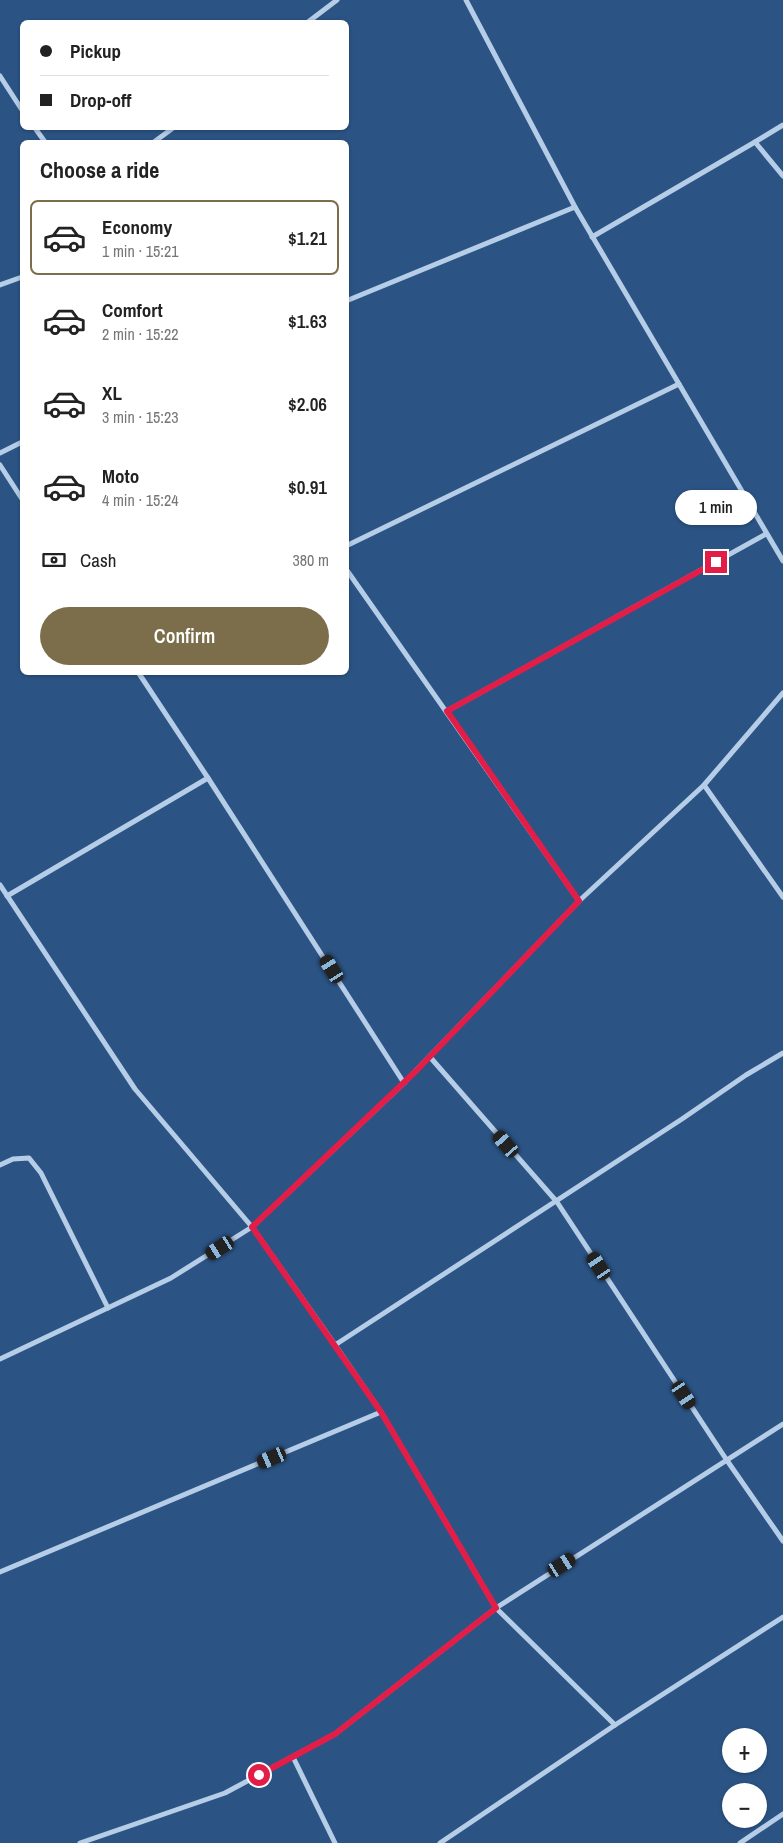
<!DOCTYPE html>
<html lang="en">
<head>
<meta charset="utf-8">
<style>
	:root { --surface:#fff; --page:#f6f6f6; --text:#222; --muted:#767676; --line:#e0e0e0; --accent:#7d6e4b }
	body { margin:0; font-family:"Archivo Narrow",sans-serif; background:var(--page); color:var(--text); height:100vh; display:flex; flex-direction:column; font-size:19px; white-space:nowrap }
	* { box-sizing:border-box; margin:0 }
	p { font-size:16px; color:var(--muted) }
	.icon { flex:none; width:28px; height:28px; fill:none; stroke:currentColor; stroke-width:2; stroke-linecap:round; stroke-linejoin:round }
	.map { position:relative; flex:1; overflow:hidden }
	.details { position:absolute; left:20px; top:140px; width:329px; height:535px; display:flex; flex-direction:column; background:var(--surface); border-radius:8px; box-shadow:0 1px 4px #0004 }
	.details>* { flex:none }
	.banner { position:absolute; left:20px; top:20px; width:329px; height:110px; border-radius:8px; box-shadow:0 1px 4px #0004; display:grid; align-content:center; height:110px; padding:0 20px; background:var(--surface) }
	.controls { position:absolute; left:722px; top:1728px; display:grid; gap:10px }
	.controls a { display:grid; place-items:center; width:45px; height:45px; border-radius:50%; background:var(--surface); box-shadow:0 1px 4px #0004; font-size:25px }
	.end { position:absolute; width:22px; height:22px; margin:-11px; border:6px solid #e11d48; background:#fff; box-shadow:0 0 0 2px #fff }
	.from { border-radius:50% }
	.bubble { position:absolute; height:35px; border-radius:18px; background:var(--surface); box-shadow:0 1px 4px #0004; font-size:16px; font-weight:600; line-height:35px; text-align:center }
	.car { position:absolute; width:15px; height:30px; margin:-15px -8px; border-radius:6px; box-shadow:0 0 4px 1px #0007; background:linear-gradient(#222 24%,#8ab4d8 0 40%,#222 0 76%,#8ab4d8 0 86%,#222 0) }
	.banner b { display:flex; align-items:center; gap:18px; height:48px; font-size:19px }
	.banner b+b { border-top:1px solid var(--line) }
	.banner i { width:12px; height:12px; background:var(--text) }
	ul { padding:0; list-style:none }
	li { display:flex; align-items:center; gap:15px; height:75px; margin:0 10px 8px; padding:0 10px; border:2px solid transparent; border-radius:8px }
	li div { flex:1 }
	li b { display:block; font-size:19px }
	li em { font-style:normal; font-weight:600 }
	li.on { border-color:var(--accent) }
	li>.icon { width:45px; height:45px; stroke-width:1.5 }
	h2 { padding:0 20px; font-size:22px; line-height:60px }
	.pay { display:flex; align-items:center; gap:12px; height:55px; padding:0 20px; font-size:19px }
	.pay p { margin-inline-start:auto }
	.action { display:flex; gap:10px; margin-top:auto; padding:10px 20px }
	.action a { flex:1; height:58px; border-radius:30px; background:var(--accent); color:#fff; font-size:20px; font-weight:600; line-height:58px; text-align:center }
	.map>svg:first-child { display:block }
</style>
</head>
<body>
<div class="map">
<svg width="783" height="1843" viewBox="0 0 783 1843">
	<rect width="100%" height="100%" fill="#2b5485"/>
	<g fill="none" stroke-linecap="round" stroke-linejoin="round">
		<!-- street -->
		<g stroke="#b6cde7" stroke-width="5">
			<path d="M466,0l109,207 208,354"/>
			<path d="M308,22l29,-22"/>
			<path d="M0,76l22,34"/>
			<path d="M35,128l10,14"/>
			<path d="M154,142l19,-14"/>
			<path d="M755,142l28,34"/>
			<path d="M592,237l163,-95 28,-17"/>
			<path d="M0,285l22,-8"/>
			<path d="M346,301l229,-94"/>
			<path d="M0,453l22,-11"/>
			<path d="M0,465l22,34"/>
			<path d="M346,546l333,-162"/>
			<path d="M346,569l233,332"/>
			<path d="M138,672l70,106 196,305"/>
			<path d="M447,711l319,-177"/>
			<path d="M704,785l79,112"/>
			<path d="M0,885l135,204 117,138 83,118 46,67 115,196 119,117"/>
			<path d="M7,896l201,-118"/>
			<path d="M430,1057l127,145 169,257 57,82"/>
			<path d="M0,1165l13,-6 16,-1 12,15 67,135"/>
			<path d="M335,1345l347,-226 64,-44 37,-22"/>
			<path d="M0,1359l171,-81 81,-51 152,-144 175,-182 125,-116 79,-92"/>
			<path d="M0,1572l381,-160"/>
			<path d="M293,1757l42,86"/>
			<path d="M80,1843l145,-50 110,-59 161,-126 287,-184"/>
			<path d="M440,1843l175,-118 168,-108"/>
			<path d="M740,1843l43,-29"/>
		</g>
	</g>
	<g fill="none" stroke-linecap="round" stroke-linejoin="round">
		<!-- route -->
		<path stroke="#e11d48" stroke-width="6" d="M259,1775l76,-41 161,-126 -115,-196 -129,-185 165,-157 162,-169 -132,-190 269,-149"/>
	</g>
</svg>
<div class="controls">
<a>+</a>
<a>−</a>
</div>
<i class="end from" style="left:259px;top:1775px"></i>
<i class="end" style="left:716px;top:562px"></i>
<div class="bubble" style="left:675px;top:490px;width:82px">1 min</div>
<i class="car" style="left:332px;top:969px;rotate:328deg"></i>
<i class="car" style="left:506px;top:1144px;rotate:319deg"></i>
<i class="car" style="left:220px;top:1248px;rotate:238deg"></i>
<i class="car" style="left:599px;top:1266px;rotate:327deg"></i>
<i class="car" style="left:684px;top:1395px;rotate:146deg"></i>
<i class="car" style="left:272px;top:1458px;rotate:247deg"></i>
<i class="car" style="left:562px;top:1565px;rotate:57deg"></i>
<div class="banner">
<b><i class="from"></i>Pickup</b>
<b><i></i>Drop-off</b>
</div>
<section class="details">
<h2>Choose a ride</h2>
<ul>
<li class="on"><svg class="icon" aria-label="car" viewBox="0 0 24 24"><path d="M5 17H2v-5l4-1 3-4h7l3 4 3 1v5h-3M9 17h6M6 11h13"/><circle cx="7" cy="17" r="2"/><circle cx="17" cy="17" r="2"/></svg><div><b>Economy</b><p>1 min · 15:21</p></div><em>$1.21</em></li>
<li><svg class="icon" aria-label="car" viewBox="0 0 24 24"><path d="M5 17H2v-5l4-1 3-4h7l3 4 3 1v5h-3M9 17h6M6 11h13"/><circle cx="7" cy="17" r="2"/><circle cx="17" cy="17" r="2"/></svg><div><b>Comfort</b><p>2 min · 15:22</p></div><em>$1.63</em></li>
<li><svg class="icon" aria-label="car" viewBox="0 0 24 24"><path d="M5 17H2v-5l4-1 3-4h7l3 4 3 1v5h-3M9 17h6M6 11h13"/><circle cx="7" cy="17" r="2"/><circle cx="17" cy="17" r="2"/></svg><div><b>XL</b><p>3 min · 15:23</p></div><em>$2.06</em></li>
<li><svg class="icon" aria-label="car" viewBox="0 0 24 24"><path d="M5 17H2v-5l4-1 3-4h7l3 4 3 1v5h-3M9 17h6M6 11h13"/><circle cx="7" cy="17" r="2"/><circle cx="17" cy="17" r="2"/></svg><div><b>Moto</b><p>4 min · 15:24</p></div><em>$0.91</em></li>
</ul>
<div class="pay"><svg class="icon" aria-label="cash" viewBox="0 0 24 24"><path d="M3 7h18v10H3z"/><circle cx="12" cy="12" r="2"/></svg>Cash<p>380 m</p></div>
<div class="action"><a>Confirm</a></div>
</section>
</div>
</body>
</html>
